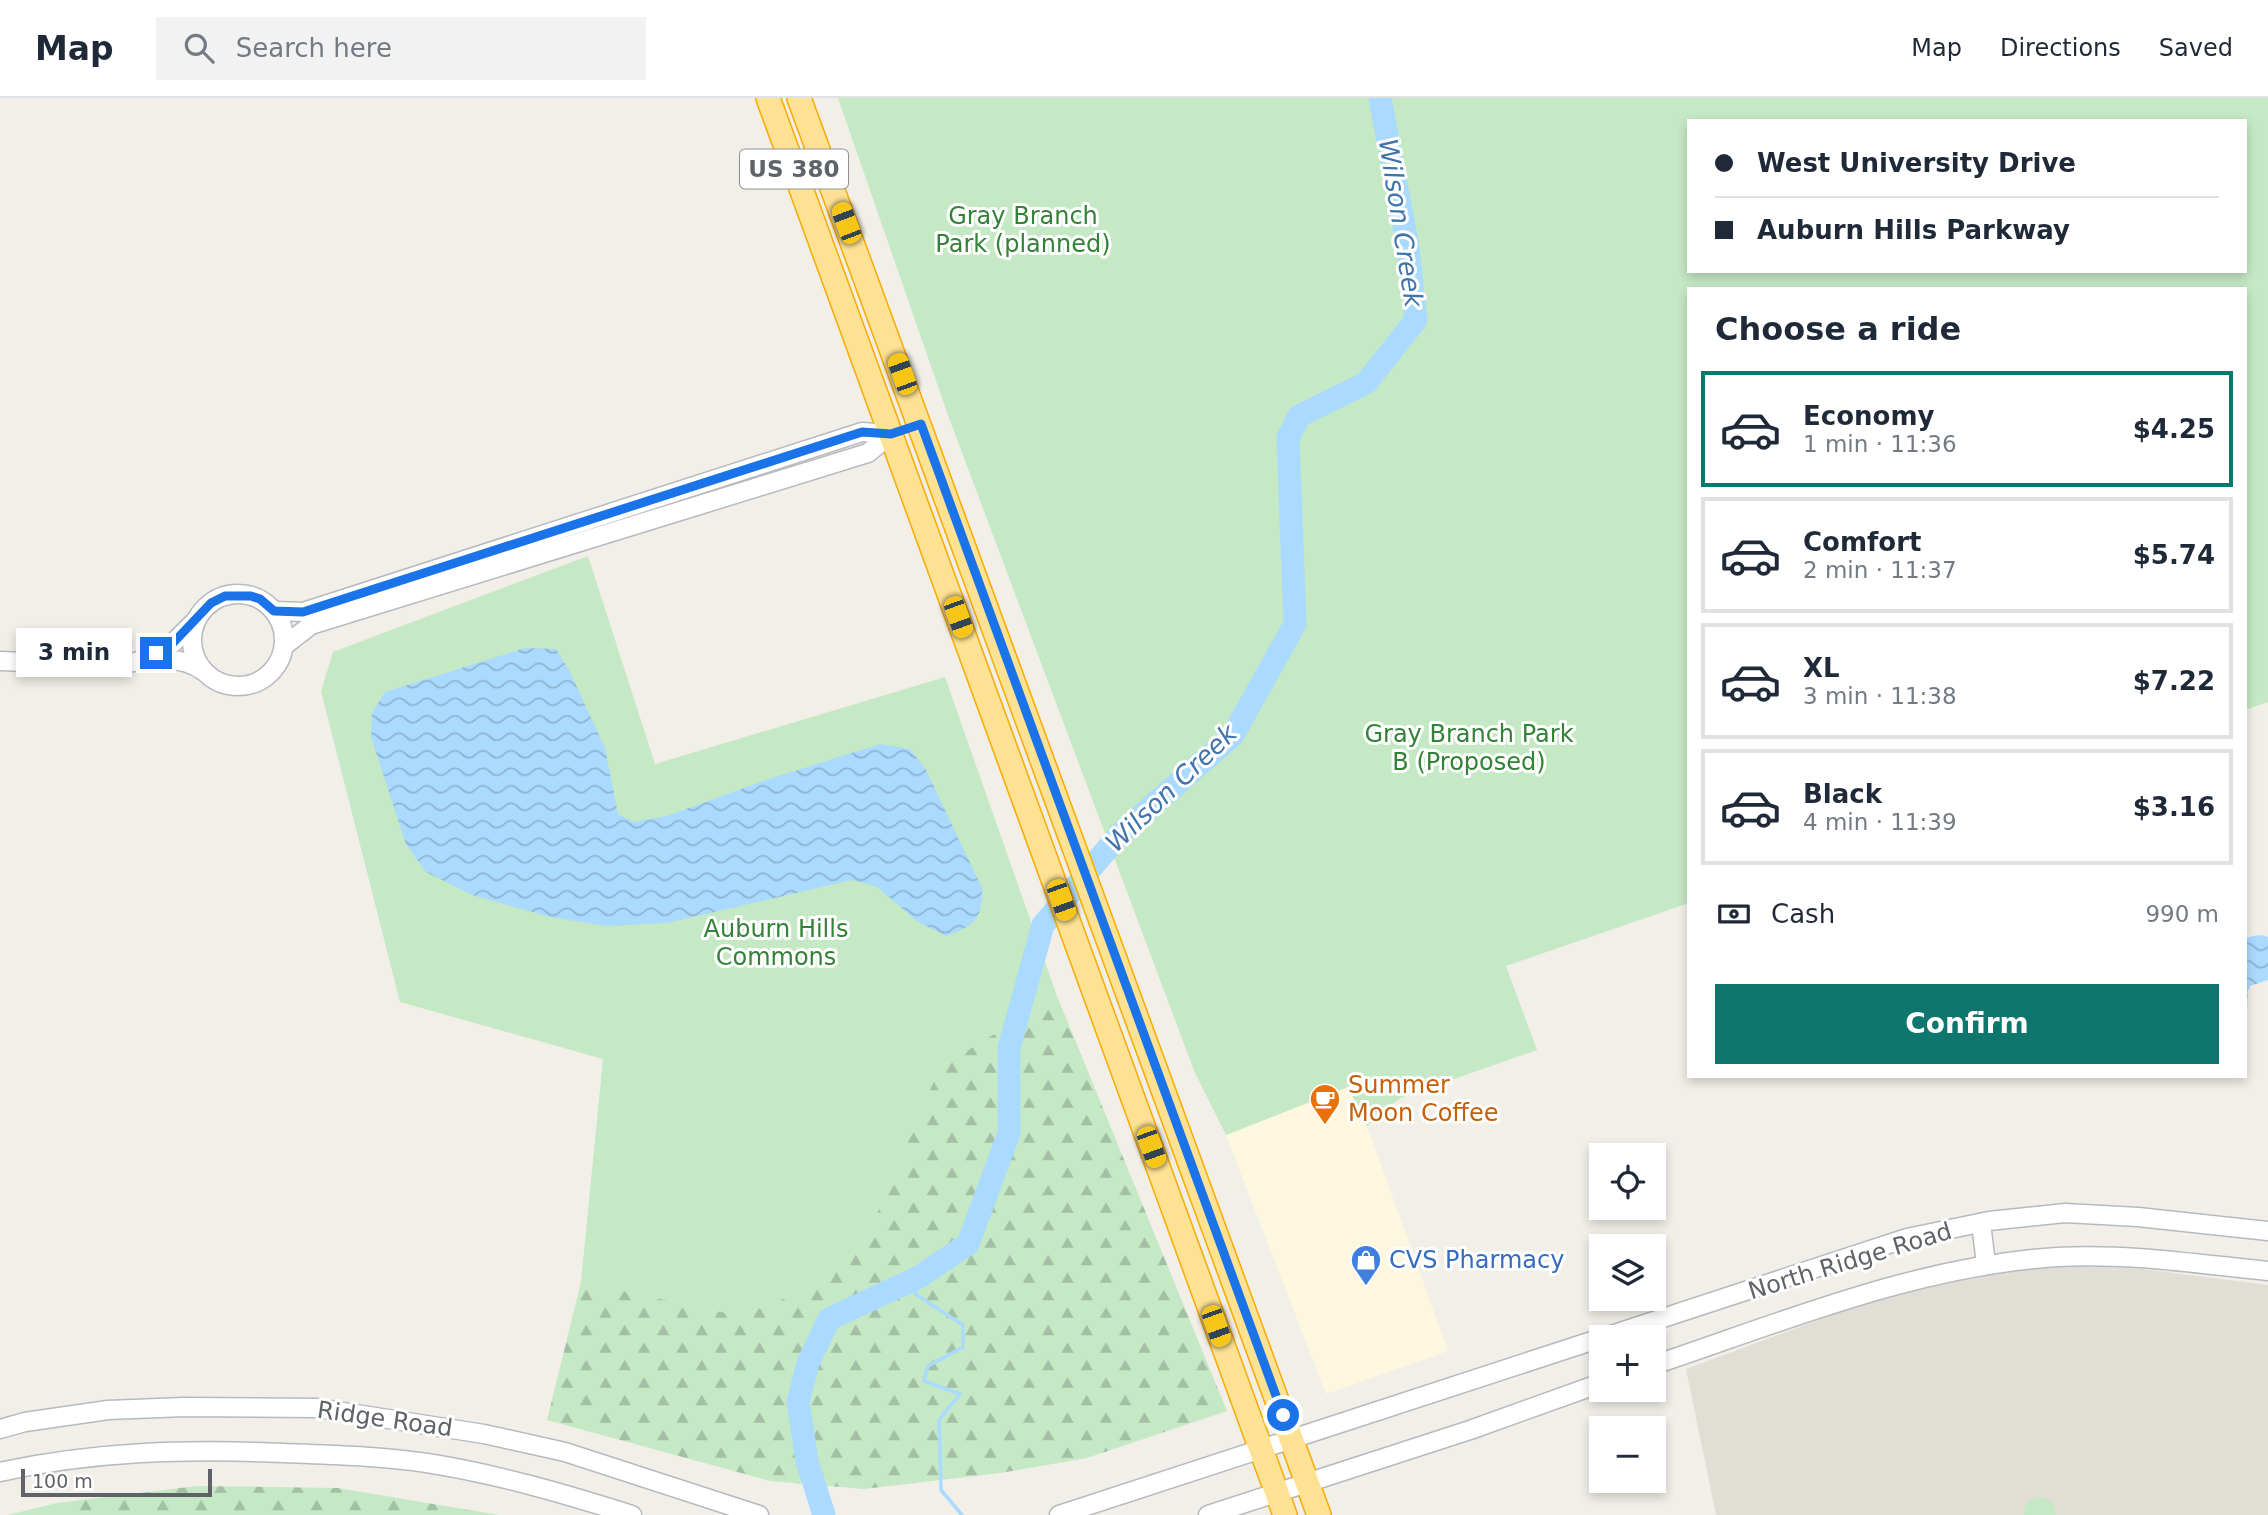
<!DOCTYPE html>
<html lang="en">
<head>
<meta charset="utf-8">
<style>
	:root { --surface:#fff; --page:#f2f2f3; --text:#1f2937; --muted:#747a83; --line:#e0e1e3; --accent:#0f766e }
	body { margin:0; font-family:"DejaVu Sans",sans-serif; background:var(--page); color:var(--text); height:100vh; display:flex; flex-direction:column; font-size:26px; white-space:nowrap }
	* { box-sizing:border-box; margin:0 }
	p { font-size:23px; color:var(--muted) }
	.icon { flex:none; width:38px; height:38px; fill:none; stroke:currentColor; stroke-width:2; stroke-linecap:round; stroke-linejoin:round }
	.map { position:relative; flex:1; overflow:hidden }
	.drawer { position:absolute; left:1687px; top:189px; width:560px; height:791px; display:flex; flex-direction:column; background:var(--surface); border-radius:0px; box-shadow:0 4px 10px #0003 }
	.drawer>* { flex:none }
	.banner { position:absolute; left:1687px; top:21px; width:560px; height:154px; border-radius:0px; box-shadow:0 4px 10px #0003; display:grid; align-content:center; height:154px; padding:0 28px; background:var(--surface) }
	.tools { position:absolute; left:1589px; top:1045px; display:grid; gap:14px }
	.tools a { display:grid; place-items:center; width:77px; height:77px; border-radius:0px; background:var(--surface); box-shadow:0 4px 10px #0003; font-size:35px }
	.scale { position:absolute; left:21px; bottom:18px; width:191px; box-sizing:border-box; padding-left:7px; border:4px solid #5f6368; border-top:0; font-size:19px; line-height:24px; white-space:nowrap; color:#5f6368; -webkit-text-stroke:5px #fff; paint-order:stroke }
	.end { position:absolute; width:32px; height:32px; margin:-16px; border:9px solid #1a73e8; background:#fff; box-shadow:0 0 0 4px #fff }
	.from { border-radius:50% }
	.bubble { position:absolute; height:49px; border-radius:0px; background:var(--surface); box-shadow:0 4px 10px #0003; font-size:23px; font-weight:600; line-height:49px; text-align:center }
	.car { position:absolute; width:21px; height:42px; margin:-21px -10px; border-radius:9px; box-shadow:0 0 5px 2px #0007; background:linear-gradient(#f5c518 24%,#345 0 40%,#f5c518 0 76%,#345 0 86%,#f5c518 0) }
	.banner b { display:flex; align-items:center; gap:24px; height:66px; font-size:26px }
	.banner b+b { border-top:2px solid var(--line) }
	.banner i { width:18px; height:18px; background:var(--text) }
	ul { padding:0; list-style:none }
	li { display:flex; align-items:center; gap:21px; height:116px; margin:0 14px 10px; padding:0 14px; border:4px solid var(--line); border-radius:0px }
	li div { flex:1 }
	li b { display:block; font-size:26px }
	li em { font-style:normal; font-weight:600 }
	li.on { border-color:var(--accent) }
	li>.icon { width:63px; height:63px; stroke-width:1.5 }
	h2 { padding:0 28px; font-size:32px; line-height:84px }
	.pay { display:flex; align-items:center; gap:18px; height:77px; padding:0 28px; font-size:26px }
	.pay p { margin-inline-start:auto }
	.cta { display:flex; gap:14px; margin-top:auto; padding:14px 28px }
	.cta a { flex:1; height:80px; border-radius:0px; background:var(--accent); color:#fff; font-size:28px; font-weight:600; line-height:80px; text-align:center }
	header { display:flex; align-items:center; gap:42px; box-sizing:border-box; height:98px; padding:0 35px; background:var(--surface); border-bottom:2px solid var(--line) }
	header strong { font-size:33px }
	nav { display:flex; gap:38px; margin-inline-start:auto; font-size:24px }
	.search { width:490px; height:63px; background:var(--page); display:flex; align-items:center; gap:18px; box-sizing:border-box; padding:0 24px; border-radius:0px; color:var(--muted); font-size:26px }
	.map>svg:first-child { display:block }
</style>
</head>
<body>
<header>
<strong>Map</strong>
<div class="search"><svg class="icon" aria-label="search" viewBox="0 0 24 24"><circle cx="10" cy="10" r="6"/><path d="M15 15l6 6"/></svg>Search here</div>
<nav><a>Map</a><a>Directions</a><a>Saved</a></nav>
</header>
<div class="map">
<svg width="2268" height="1417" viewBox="0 0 2268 1417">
	<defs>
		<pattern id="forest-firs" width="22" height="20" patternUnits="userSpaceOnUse" patternTransform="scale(1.75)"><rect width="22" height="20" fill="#c5e8c5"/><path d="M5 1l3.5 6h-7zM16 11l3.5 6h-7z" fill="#a3c0a4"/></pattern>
		<pattern id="water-waves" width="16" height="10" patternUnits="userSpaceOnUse" patternTransform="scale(1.75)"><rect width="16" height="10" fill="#aadaff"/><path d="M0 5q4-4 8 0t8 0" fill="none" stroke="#8eb4d2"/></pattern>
	</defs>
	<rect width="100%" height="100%" fill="#f1efe8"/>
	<!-- commercial -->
	<path fill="#fef7e0" d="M1348,989l19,39 81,225 -122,43 -100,-259z"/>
	<!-- education -->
	<path fill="#e1ded6" d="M2063,1166l79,5 126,16v230h-552l-30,-146 181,-67 76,-22 70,-13z"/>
	<!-- green -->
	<g fill="#c5e8c5" fill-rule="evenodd">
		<path d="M838,0h1430v604l-23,8v-421h-556v614l-183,63 31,84 -137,48 -33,28 -19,-39 -122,48 -31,-62 -246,-655zM1689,23h556v150h-556z"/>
		<path d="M588,458l67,208 290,-87 112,319 -117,71 -77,179 -53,42 -70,28 -159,-34 22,-223 -203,-57 -79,-311 12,-39z"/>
		<path d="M2040,1399c10,2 15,7 16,18h-32c0,-11 6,-16 16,-18z"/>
		<path d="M57,1405l4,12h-53z"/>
	</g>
	<!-- forest -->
	<g fill="url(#forest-firs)">
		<path d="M1057,898l170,415 -140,47 -87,15 -136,16 -94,-8 -223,-61 34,-138 159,34 70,-28 53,-42 77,-179z"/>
		<path d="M197,1388l141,2 161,27h-438l-4,-12z"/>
	</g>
	<!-- water -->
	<g fill="url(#water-waves)">
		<path d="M525,550l31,1 13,21 36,78 13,66 15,8 34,-6 96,-35 117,-37 30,5 16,21 56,118c0,33 -7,37 -36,48l-28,-14 -41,-35 -25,-7 -185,43 -61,3 -56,-9 -78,-22 -46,-23 -20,-28 -35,-107 1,-24 13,-21z"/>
		<path d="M2262,837l6,2v43l-18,6 -2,5 -1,20 -2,1v-73l7,-3z"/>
	</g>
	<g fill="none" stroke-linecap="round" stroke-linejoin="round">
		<!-- stream -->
		<path stroke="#aadaff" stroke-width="3.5" d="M919,1179l-4,17 48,31v22l-35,19 -4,15 36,13 -21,26 2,70 21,25"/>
		<!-- river -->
		<path stroke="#aadaff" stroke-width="23" d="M824,1417l-17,-54 -9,-59 10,-39 21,-44 90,-42 49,-33 41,-111v-85l34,-123 76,-90 114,-100 62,-111 -7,-186 11,-22 67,-33 50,-63 -8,-72 -28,-150"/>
		<!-- secondary casing -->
		<g stroke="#b6babf" stroke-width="21">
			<g id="secondary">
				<circle cx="238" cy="542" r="46"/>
				<path d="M274,513l29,1 559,-180 29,2"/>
				<path d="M284,548l27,-21 557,-172 23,-19"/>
				<path d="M143,560l30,-15 23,-23"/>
				<path d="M0,563c32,1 65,5 98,5 34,-1 75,-17 105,5"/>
				<path d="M1981,1125l5,41"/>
				<path d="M1605,1239l302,-99 82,-17 76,-8 73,4 130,14"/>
				<path d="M1654,1267c131,-44 263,-99 403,-108 70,-4 141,7 211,14"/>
				<path d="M0,1331l25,-7 83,-12 76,-3 134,1 166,26 81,18 194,63"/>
				<path d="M0,1374c94,-21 188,-23 284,-19 48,2 96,3 143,10 70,11 138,31 205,52"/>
				<path d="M1059,1417l542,-177"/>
				<path d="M1208,1417l262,-85 131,-47"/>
			</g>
		</g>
		<!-- highway casing -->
		<g stroke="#f9ab00" stroke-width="26">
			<g id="highway">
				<path d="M768,0l517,1417"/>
				<path d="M799,0l520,1417"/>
			</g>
		</g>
		<!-- secondary -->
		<use href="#secondary" stroke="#fff" stroke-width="18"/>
		<!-- highway -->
		<use href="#highway" stroke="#fde293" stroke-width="23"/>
	</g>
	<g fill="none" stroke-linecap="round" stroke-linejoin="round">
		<!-- route -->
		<path stroke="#1a73e8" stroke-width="9" d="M156,555l17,-10 38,-40 14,-7h26l9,3 14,12 29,1 559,-180 29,2 30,-10 362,991"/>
	</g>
	<!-- icons -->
	<defs>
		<g id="cafe-pin" transform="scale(1.575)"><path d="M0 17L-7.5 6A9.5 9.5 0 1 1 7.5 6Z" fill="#e8710a" stroke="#fff"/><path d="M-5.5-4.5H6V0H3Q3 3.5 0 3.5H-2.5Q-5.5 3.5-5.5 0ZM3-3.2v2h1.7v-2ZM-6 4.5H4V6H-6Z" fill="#fff"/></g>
		<g id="shop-pin" transform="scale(1.575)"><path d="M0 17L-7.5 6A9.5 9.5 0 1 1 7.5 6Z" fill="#3f7fe0" stroke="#fff"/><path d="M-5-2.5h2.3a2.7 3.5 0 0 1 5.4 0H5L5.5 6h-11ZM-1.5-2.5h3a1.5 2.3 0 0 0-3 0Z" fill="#fff"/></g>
	</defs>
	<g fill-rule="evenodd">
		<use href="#cafe-pin" x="1325" y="1001"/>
		<use href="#shop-pin" x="1366" y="1162"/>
	</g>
	<g text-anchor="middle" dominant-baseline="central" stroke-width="6" stroke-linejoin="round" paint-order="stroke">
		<!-- shield labels -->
		<rect fill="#fff" stroke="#8f9295" stroke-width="2" x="740" y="51.5" width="108" height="39" rx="5"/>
		<g font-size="23" font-weight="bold" fill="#5f6368">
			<text x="794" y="71">US 380</text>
		</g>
		<!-- park labels -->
		<g font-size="24" fill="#348238" stroke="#fff">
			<text x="1023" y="118">Gray Branch<tspan x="1023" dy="28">Park (planned)</tspan></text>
			<text x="1469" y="636">Gray Branch Park<tspan x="1469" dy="28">B (Proposed)</tspan></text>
			<text x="776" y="831">Auburn Hills<tspan x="776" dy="28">Commons</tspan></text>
		</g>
		<!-- food labels -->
		<g font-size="24" fill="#c56008" stroke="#fff" text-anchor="start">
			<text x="1348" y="987">Summer<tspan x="1348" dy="28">Moon Coffee</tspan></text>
		</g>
		<!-- shop labels -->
		<g font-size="24" fill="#366cbe" stroke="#fff" text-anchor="start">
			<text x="1389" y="1162">CVS Pharmacy</text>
		</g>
		<!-- street labels -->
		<g font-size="24" fill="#5f6368" stroke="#fff">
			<text transform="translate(1850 1163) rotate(-17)">North Ridge Road</text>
			<text transform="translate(385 1321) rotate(8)">Ridge Road</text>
		</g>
		<!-- water labels -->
		<g font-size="26" font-style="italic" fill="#4174aa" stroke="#fff">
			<text transform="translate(1401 125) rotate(81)">Wilson Creek</text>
			<text transform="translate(1171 690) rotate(-44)">Wilson Creek</text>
		</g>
	</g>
</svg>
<div class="tools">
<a><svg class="icon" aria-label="locate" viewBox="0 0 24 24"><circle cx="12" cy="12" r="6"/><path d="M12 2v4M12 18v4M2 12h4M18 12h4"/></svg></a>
<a><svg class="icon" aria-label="layers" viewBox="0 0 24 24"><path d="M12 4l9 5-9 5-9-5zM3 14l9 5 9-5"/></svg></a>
<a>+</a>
<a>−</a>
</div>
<div class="scale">100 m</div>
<i class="end from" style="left:1283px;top:1317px"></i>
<i class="end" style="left:156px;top:555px"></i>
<div class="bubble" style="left:16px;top:530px;width:116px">3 min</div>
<i class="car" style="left:846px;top:125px;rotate:339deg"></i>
<i class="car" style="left:902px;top:276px;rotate:340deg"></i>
<i class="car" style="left:958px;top:519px;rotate:160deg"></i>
<i class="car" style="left:1061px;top:802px;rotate:160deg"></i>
<i class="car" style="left:1151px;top:1049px;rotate:160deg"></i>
<i class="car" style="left:1216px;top:1228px;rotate:160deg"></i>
<div class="banner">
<b><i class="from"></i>West University Drive</b>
<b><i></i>Auburn Hills Parkway</b>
</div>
<section class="drawer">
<h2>Choose a ride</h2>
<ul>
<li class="on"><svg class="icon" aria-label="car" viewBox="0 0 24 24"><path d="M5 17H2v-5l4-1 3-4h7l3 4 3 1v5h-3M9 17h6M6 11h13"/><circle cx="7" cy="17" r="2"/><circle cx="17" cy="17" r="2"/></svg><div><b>Economy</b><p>1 min · 11:36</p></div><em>$4.25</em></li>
<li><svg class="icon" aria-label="car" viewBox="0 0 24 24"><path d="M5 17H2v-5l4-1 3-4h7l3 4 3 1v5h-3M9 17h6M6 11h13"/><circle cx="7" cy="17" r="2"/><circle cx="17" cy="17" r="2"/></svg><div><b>Comfort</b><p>2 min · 11:37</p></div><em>$5.74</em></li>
<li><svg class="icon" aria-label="car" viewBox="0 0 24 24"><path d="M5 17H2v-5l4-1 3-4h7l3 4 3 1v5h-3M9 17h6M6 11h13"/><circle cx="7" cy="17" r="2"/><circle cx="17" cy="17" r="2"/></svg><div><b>XL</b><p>3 min · 11:38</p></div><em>$7.22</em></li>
<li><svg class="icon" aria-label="car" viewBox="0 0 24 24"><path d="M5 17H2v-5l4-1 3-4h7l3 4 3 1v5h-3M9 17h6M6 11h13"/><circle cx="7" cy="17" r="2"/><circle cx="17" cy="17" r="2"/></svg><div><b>Black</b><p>4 min · 11:39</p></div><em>$3.16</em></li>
</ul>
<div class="pay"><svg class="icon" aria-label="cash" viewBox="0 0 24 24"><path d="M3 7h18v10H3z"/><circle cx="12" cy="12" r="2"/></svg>Cash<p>990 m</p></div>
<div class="cta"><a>Confirm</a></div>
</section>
</div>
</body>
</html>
